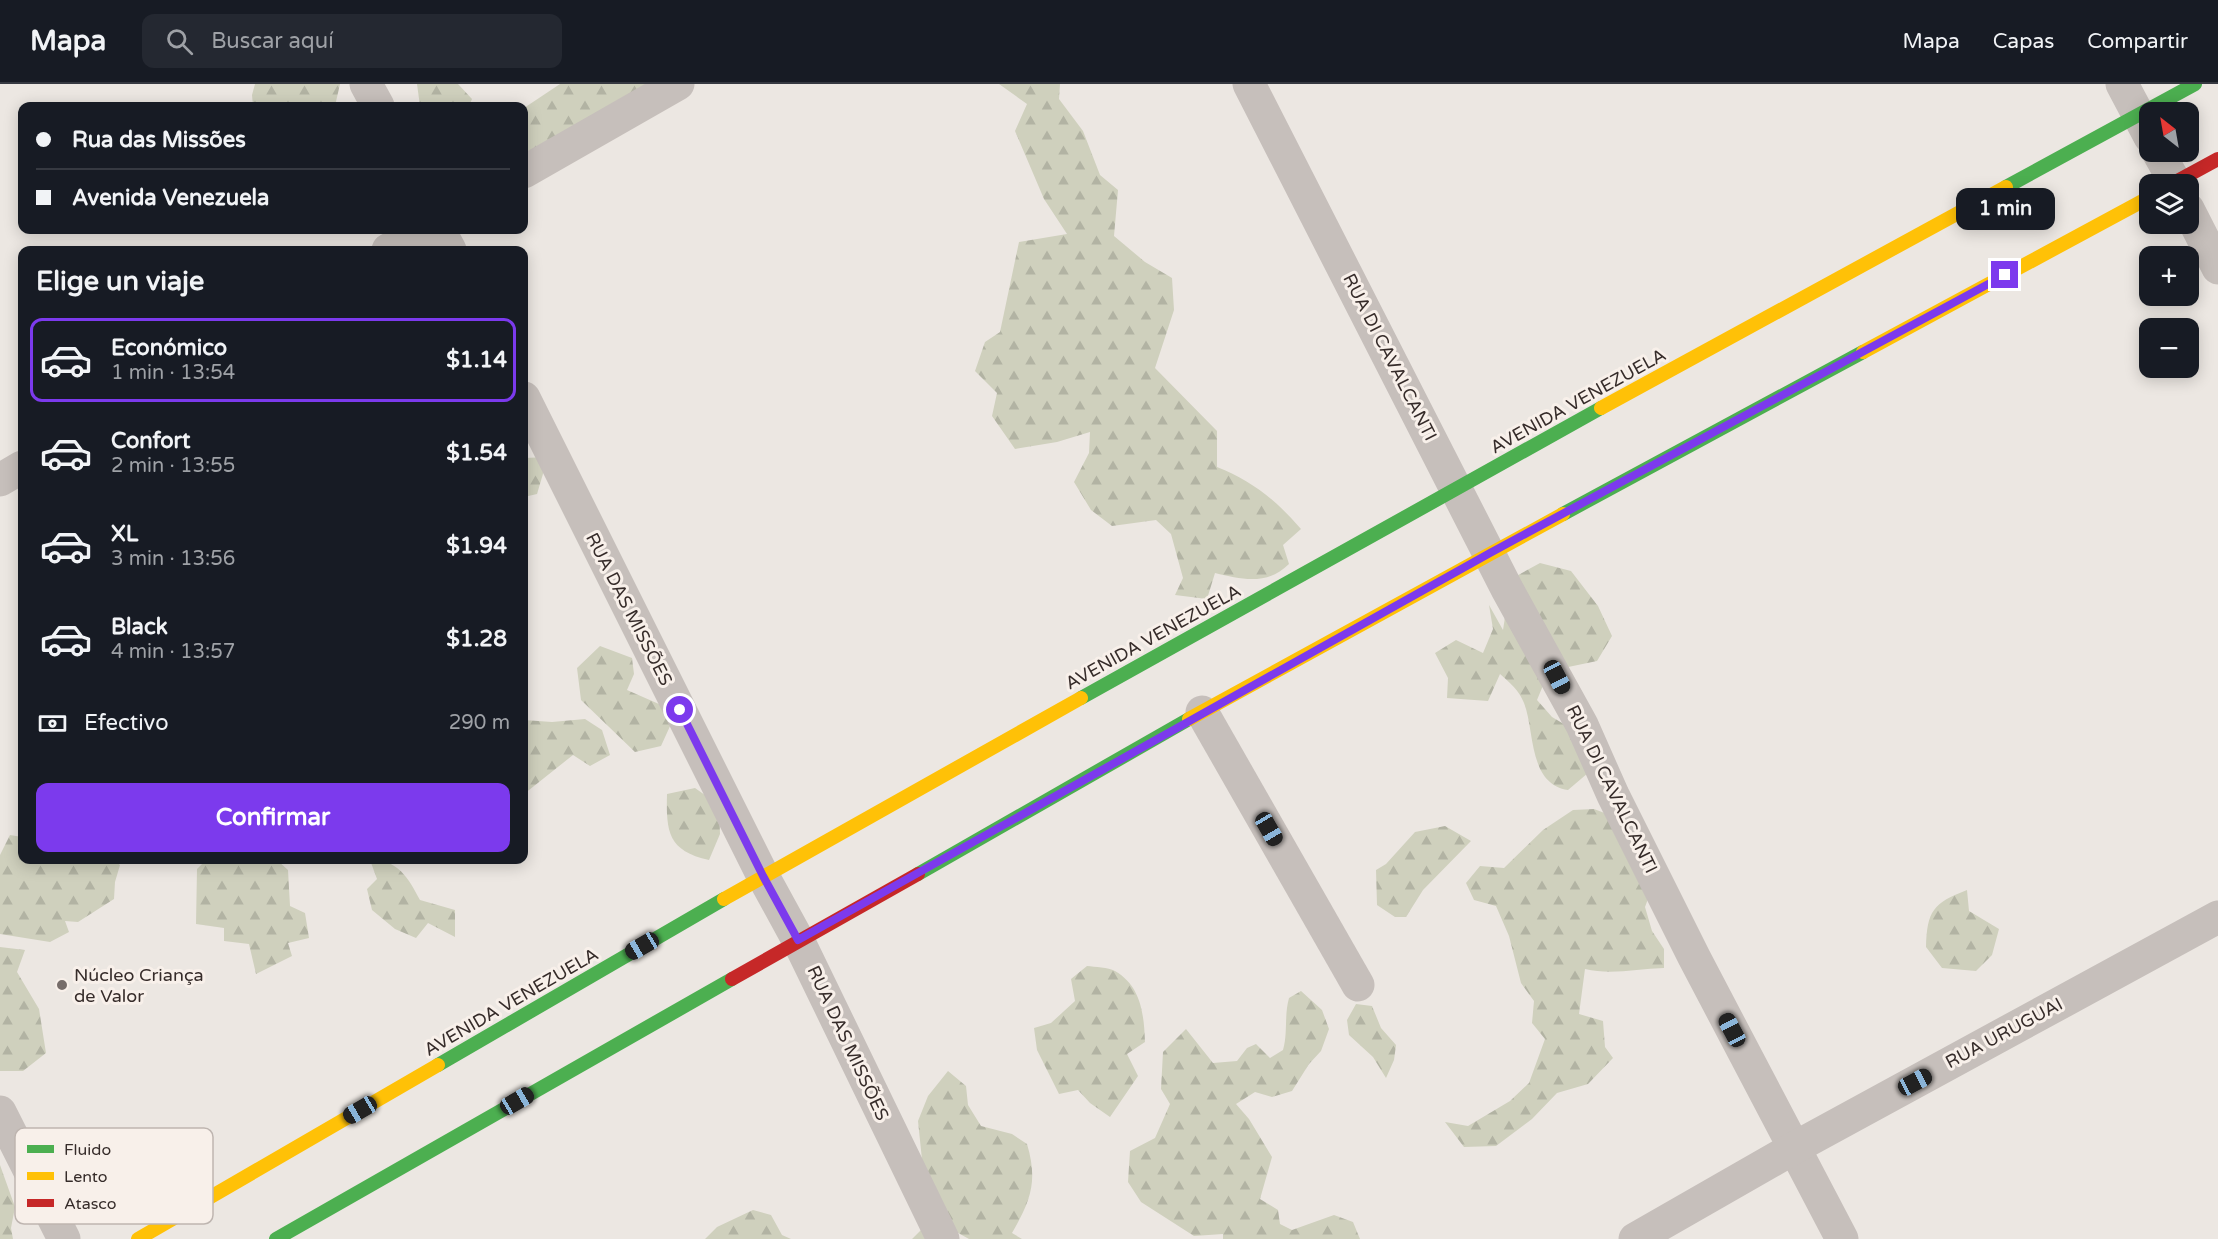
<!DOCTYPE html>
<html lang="es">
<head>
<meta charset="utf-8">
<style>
	:root { --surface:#171b24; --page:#242831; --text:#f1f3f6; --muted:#9ea1a6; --line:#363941; --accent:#7c3aed }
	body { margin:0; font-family:"Varela Round",sans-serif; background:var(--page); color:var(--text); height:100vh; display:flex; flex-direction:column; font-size:22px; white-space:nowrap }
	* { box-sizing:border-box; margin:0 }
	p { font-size:20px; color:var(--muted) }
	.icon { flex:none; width:33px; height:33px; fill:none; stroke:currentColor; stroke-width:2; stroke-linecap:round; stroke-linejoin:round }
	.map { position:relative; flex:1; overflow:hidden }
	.details { position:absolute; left:18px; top:162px; width:510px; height:618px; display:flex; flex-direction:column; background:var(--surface); border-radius:12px; box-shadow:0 3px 15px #0003 }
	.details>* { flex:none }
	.guide { position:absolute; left:18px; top:18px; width:510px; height:132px; border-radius:12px; box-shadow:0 3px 15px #0003; display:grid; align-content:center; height:132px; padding:0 18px; background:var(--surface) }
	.needle { width:39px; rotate:329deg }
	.fabs { position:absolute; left:2139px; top:18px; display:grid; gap:12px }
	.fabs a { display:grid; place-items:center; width:60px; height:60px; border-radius:12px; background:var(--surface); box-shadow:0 3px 15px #0003; font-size:30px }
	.end { position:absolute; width:27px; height:27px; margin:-14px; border:8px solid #7c3aed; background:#fff; box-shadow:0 0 0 3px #fff }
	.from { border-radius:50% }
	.bubble { position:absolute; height:42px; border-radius:12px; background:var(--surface); box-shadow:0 3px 15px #0003; font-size:20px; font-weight:700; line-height:42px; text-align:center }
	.car { position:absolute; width:18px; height:36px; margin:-18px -9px; border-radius:8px; box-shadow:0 0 4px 2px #0007; background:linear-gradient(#222 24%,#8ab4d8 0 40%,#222 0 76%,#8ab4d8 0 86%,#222 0) }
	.guide b { display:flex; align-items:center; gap:21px; height:57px; font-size:22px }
	.guide b+b { border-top:2px solid var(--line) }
	.guide i { width:15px; height:15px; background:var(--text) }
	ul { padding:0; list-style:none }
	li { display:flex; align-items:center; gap:18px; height:84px; margin:0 12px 9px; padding:0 6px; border:3px solid transparent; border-radius:12px }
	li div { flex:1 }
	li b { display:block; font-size:22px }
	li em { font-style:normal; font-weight:700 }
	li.current { border-color:var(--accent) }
	li>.icon { width:54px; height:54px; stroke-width:1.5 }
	h2 { padding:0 18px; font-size:27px; line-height:72px }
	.pay { display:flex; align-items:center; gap:15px; height:66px; padding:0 18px; font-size:22px }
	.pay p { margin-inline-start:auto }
	.button { display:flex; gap:12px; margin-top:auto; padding:12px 18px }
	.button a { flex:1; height:69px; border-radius:12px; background:var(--accent); color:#fff; font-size:24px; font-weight:700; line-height:69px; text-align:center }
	header { display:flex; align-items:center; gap:36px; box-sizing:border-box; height:84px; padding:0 30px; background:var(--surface); border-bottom:2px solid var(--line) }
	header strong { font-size:28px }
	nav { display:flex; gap:33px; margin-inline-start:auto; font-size:21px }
	.search { width:420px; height:54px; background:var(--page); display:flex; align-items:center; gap:15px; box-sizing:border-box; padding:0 21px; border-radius:12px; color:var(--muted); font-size:22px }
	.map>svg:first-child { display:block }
</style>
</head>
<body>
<header>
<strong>Mapa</strong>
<div class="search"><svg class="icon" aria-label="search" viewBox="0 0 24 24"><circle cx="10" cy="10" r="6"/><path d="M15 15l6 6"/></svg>Buscar aquí</div>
<nav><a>Mapa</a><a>Capas</a><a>Compartir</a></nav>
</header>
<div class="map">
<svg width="2218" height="1155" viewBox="0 0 2218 1155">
	<defs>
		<pattern id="forest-firs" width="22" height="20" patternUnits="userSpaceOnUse" patternTransform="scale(1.5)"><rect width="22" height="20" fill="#cfd0bd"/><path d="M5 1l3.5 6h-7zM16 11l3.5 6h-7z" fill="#b2b3a3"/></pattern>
	</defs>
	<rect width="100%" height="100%" fill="#ece7e2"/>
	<!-- forest -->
	<g fill="url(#forest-firs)">
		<path d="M255,0h85l-5,22h-82l-1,-11z"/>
		<path d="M417,0h41l14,15 -3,7h-49z"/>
		<path d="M560,0h91l-127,79v-55z"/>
		<path d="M999,0h61l-1,15 24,32 17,44 18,15 -4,46 31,26 27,16 2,32 -19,58 62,63v36c35,14 59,33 84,62l-18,16 6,19c-21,21 -46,16 -74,9l-8,26 -32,-4 8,-17 -12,-44 -15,-14 -44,6 -21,-16 -17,-28 15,-29 1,-21 -33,10 -42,7 -23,-33 5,-23 -22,-22 10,-29 15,-10 19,-90 48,-8 -23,-35 -29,-68 12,-27z"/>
		<path d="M548,373l-11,37 -13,3v-39z"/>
		<path d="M1540,479l31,8 27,35 14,30 -15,25 -48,10 -12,29 15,17 27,16 9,40 -20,17c-40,-6 -33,-59 -44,-87 -5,-13 -14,-20 -24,-29l-12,27 -41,-3 1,-20 -13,-25 21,-13 27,13 10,-24 -4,-24 14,25 8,-51z"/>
		<path d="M600,562l32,12 2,16 -7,16 41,18 3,16 -10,22 -26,6 -54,-52 -4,-32z"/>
		<path d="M585,635l17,11 8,25 -20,11 -17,-11 -49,39v-74l28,2z"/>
		<path d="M695,704l24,17 1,29 -11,26c-41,-9 -43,-28 -42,-66z"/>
		<path d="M1594,725l21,8 40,63 -10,27 7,24 12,18v19c-27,1 -54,7 -79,1l-6,45 24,7 2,26 8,11 -25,26 -31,9 -25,26 -36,27 -32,1 -19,-25 23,4 42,-25 19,-18 16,-44 -13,-16 2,-22 -13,-18 -12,-47 -13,-30 -22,-6 -8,-17 14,-17 24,2 39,-38 30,-20z"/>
		<path d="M1445,742l26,15 -48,49 -17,27h-11l-18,-12 -1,-35 10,-6 29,-32z"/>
		<path d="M10,751l12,2v23h92l6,5 -5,17 -1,17 -36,23 -13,-1 4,11 -19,10 -50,-8v-79z"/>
		<path d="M206,776h71l11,10 2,36 15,7 4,25 -21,5 4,13 -36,18 -7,-30 -25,-3v-13l-28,-4 1,-55z"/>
		<path d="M370,776c27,-1 38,17 50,40l35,10v27l-27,-14 -12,15 -21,-9 -23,-19 -5,-21 10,-10z"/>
		<path d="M1967,806l2,21 30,18 -7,26 -16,16 -34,-3 -16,-21c1,-36 7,-44 41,-57z"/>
		<path d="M0,863l25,3 -8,22 22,37 7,44 -23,18h-23z"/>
		<path d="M1087,882c8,1 21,1 28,5 26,15 29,43 30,71l-18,12 11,22 -28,41 -20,-14 -12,-13 -19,4 -22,-44 -3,-22 17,-5 24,-22 -4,-22z"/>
		<path d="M1301,907l21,19 7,19 -8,22 -12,13 -17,27 -20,6 -17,-5 -19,12 13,15 23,38 -12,42 18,11 2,14 12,6 42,-15 19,7 7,17h-137v-5l-29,2 -53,-34 -13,-20 2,-31 25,-13 15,-34 -9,-15 2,-37 23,-23 27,34 24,-2 10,-13 9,-4 14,14 13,-8c5,-17 1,-34 6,-52z"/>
		<path d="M1356,920l16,2 9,22 15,17 -2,15 -8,18 -13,-21 -24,-22 -2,-15z"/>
		<path d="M948,987l18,15 2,19 13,21 31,8 15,10c11,37 4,56 -15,89l10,6h-53l-18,-10 4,10h-43l11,-11 1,-49 -6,-58 10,-25z"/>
		<path d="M0,1081l15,42 -4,21 2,11h-13z"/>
		<path d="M753,1126l18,5 11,20 9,4h-86l12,-12z"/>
	</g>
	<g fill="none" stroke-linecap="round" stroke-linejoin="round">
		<!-- street -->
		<g stroke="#c6bfbb" stroke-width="33">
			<path d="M366,0l12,22"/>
			<path d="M1249,0l258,505 75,136 31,70 81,162 148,282"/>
			<path d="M2122,0l28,53"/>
			<path d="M2158,68l18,32"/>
			<path d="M524,88l154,-88"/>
			<path d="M2188,125l30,59"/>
			<path d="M439,146l11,20"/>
			<path d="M388,166l36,-20"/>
			<path d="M524,314l239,478 35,64 145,299"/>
			<path d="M0,396l22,-13"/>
			<path d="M1202,628l156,273"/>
			<path d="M0,1028l64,127"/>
			<path d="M1635,1155l159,-91 424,-231"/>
		</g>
		<!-- fast -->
		<g stroke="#4caf50" stroke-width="14">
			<path d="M2006,103l189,-103"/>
			<path d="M1563,430l300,-162"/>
			<path d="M1081,614l520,-290"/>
			<path d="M918,790l271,-155"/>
			<path d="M438,981l286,-166"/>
			<path d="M276,1155l456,-260"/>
		</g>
		<!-- slow -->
		<g stroke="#ffc107" stroke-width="14">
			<path d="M1863,268l287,-155"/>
			<path d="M1601,324l405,-221"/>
			<path d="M1189,635l374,-205"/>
			<path d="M724,815l357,-201"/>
			<path d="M138,1155l300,-174"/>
		</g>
		<!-- jam -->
		<g stroke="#c62828" stroke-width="14">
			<path d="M2172,100l46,-25"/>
			<path d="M732,895l186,-105"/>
		</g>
	</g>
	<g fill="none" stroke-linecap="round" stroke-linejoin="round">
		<!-- route -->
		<path stroke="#7c3aed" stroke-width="8" d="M680,626l83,166 35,64 692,-387 515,-278"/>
	</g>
	<!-- markers -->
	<circle fill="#766d6a" stroke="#f8f0ea" stroke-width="2" cx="62" cy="901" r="6"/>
	<g text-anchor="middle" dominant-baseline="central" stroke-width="6" stroke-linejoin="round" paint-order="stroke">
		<!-- street labels -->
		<g font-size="18" fill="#362c2a" stroke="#f8f0ea">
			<text transform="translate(1390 273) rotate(63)">RUA DI CAVALCANTI</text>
			<text transform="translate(1578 317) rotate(-29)">AVENIDA VENEZUELA</text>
			<text transform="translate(629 525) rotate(63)">RUA DAS MISSÕES</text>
			<text transform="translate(1153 553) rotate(-29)">AVENIDA VENEZUELA</text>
			<text transform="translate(1612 705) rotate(64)">RUA DI CAVALCANTI</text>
			<text transform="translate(511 918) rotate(-30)">AVENIDA VENEZUELA</text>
			<text transform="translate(2004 949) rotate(-28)">RUA URUGUAI</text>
			<text transform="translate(848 959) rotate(65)">RUA DAS MISSÕES</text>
		</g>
		<!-- poi labels -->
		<g font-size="18" fill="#362c2a" stroke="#f8f0ea" text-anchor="start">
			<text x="74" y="891">Núcleo Criança<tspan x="74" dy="21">de Valor</tspan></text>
		</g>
	</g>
	<!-- legend -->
	<rect x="15" y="1044" width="198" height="96" rx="9" fill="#f8f0ea" stroke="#beb5b0" stroke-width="1.5"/>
	<rect x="27" y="1061" width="27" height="8" fill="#4caf50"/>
	<rect x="27" y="1088" width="27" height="8" fill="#ffc107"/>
	<rect x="27" y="1115" width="27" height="8" fill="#c62828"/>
	<g font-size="16" fill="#362c2a">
		<text x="64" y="1071">Fluido</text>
		<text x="64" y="1098">Lento</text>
		<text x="64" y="1125">Atasco</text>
	</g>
</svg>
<div class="fabs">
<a><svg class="needle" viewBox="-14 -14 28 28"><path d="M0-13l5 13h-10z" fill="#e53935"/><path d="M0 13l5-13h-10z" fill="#9ea1a6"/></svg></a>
<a><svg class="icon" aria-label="layers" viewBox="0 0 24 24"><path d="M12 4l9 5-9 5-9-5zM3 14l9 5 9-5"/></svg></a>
<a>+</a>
<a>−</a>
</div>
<i class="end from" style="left:680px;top:626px"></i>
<i class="end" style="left:2005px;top:191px"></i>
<div class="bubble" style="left:1956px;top:104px;width:99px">1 min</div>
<i class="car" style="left:1557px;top:593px;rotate:152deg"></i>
<i class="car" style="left:1269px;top:745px;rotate:150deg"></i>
<i class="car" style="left:642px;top:862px;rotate:240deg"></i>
<i class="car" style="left:1732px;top:946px;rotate:332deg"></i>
<i class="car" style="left:1915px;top:998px;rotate:62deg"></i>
<i class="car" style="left:517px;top:1017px;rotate:60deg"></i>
<i class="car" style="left:360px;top:1026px;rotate:240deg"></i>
<div class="guide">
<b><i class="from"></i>Rua das Missões</b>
<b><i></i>Avenida Venezuela</b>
</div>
<section class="details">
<h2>Elige un viaje</h2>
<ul>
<li class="current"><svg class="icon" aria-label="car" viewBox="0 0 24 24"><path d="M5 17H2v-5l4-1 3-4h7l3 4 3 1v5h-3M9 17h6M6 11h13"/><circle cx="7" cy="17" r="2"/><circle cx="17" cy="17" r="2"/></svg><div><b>Económico</b><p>1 min · 13:54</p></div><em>$1.14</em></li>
<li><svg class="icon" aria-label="car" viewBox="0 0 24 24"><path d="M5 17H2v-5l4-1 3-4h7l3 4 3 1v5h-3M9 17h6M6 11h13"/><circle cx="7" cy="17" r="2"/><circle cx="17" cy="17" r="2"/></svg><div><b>Confort</b><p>2 min · 13:55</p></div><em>$1.54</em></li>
<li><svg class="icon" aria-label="car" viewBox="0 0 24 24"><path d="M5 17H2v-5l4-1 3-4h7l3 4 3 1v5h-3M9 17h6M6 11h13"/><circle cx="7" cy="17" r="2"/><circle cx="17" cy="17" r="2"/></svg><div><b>XL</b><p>3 min · 13:56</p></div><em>$1.94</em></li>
<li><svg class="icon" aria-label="car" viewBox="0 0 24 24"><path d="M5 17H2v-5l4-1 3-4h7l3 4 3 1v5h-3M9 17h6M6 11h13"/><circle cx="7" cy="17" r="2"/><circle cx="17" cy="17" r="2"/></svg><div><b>Black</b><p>4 min · 13:57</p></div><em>$1.28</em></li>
</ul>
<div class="pay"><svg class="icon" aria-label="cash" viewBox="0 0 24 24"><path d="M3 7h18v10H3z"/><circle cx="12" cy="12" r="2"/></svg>Efectivo<p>290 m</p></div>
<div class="button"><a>Confirmar</a></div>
</section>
</div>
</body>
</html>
